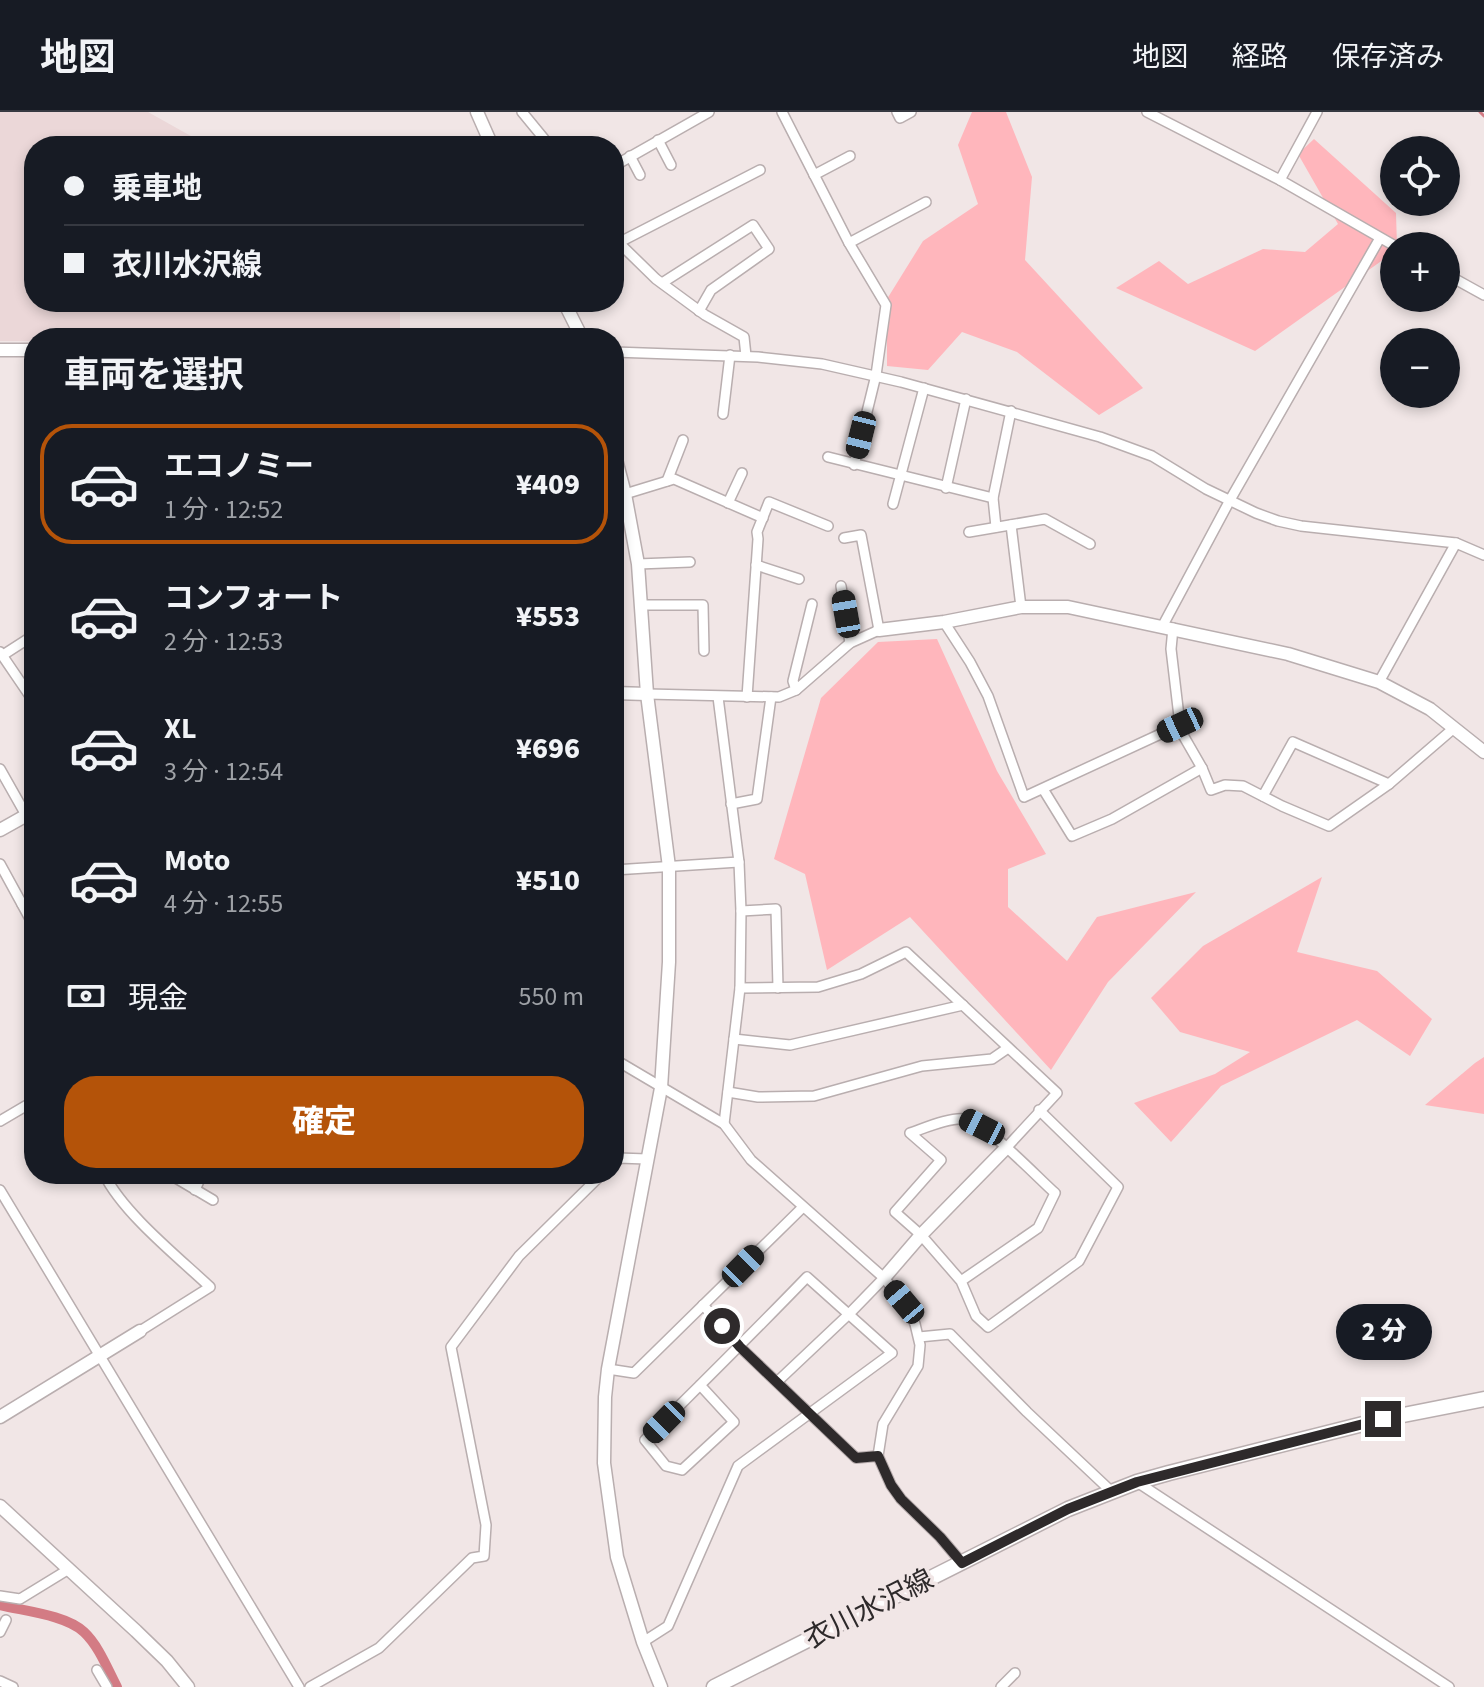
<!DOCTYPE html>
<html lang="ja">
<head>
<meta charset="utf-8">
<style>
	:root { --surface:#171b24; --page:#20242c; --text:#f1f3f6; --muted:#9ea1a6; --line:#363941; --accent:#b45309 }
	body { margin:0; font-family:"Source Sans 3","Noto Sans JP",sans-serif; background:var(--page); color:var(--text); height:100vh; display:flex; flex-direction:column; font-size:30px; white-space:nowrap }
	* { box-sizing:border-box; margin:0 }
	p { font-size:26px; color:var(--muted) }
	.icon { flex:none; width:44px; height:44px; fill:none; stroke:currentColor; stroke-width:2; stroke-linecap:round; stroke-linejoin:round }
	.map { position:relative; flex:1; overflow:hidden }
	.sheet { position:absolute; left:24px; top:216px; width:600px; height:856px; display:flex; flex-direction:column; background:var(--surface); border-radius:32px; box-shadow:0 4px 12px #0003 }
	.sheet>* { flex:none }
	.banner { position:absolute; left:24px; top:24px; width:600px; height:176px; border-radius:32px; box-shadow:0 4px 12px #0003; display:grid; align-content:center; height:176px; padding:0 40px; background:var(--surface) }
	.fabs { position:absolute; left:1380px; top:24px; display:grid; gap:16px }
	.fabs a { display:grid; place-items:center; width:80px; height:80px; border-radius:50%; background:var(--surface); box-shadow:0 4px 12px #0003; font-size:40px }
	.end { position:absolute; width:36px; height:36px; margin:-18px; border:10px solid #2e2a2b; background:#fff; box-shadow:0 0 0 4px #fff }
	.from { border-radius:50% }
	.bubble { position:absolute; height:56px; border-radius:28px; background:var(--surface); box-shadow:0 4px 12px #0003; font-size:26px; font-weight:800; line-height:56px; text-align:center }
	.car { position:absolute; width:24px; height:48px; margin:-24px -12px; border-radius:10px; box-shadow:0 0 6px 2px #0007; background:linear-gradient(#222 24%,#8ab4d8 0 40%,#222 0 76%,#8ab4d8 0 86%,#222 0) }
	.banner b { display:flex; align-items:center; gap:28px; height:76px; font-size:30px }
	.banner b+b { border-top:2px solid var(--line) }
	.banner i { width:20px; height:20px; background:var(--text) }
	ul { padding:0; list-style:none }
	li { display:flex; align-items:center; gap:24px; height:120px; margin:0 16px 12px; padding:0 24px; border:4px solid transparent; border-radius:32px }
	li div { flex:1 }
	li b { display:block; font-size:30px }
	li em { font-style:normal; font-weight:800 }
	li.selected { border-color:var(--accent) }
	li>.icon { width:72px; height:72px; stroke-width:1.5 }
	h2 { padding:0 40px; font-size:36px; line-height:96px }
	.pay { display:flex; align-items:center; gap:20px; height:88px; padding:0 40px; font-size:30px }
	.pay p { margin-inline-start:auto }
	.cta { display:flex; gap:16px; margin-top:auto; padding:16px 40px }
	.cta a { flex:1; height:92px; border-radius:32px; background:var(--accent); color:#fff; font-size:32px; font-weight:800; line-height:92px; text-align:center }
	header { display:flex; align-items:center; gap:48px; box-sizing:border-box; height:112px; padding:0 40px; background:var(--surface); border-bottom:2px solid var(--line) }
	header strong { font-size:38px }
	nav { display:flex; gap:44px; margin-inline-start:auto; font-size:28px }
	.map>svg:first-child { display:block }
</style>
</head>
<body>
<header>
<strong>地図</strong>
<nav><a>地図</a><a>経路</a><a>保存済み</a></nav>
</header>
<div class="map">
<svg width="1484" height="1575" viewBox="0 0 1484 1575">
	<rect width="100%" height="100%" fill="#f1e6e6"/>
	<!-- built -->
	<path fill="#ebd7d8" d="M0,0h148l50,28 199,5 -363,1v156h366v32l-226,4h-140v3h-34z"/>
	<!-- green -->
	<g fill="#ffb6bc">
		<path d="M972,0h34l26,65 -7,83 118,128 -44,27 -82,-63 -55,-20 -34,38 -41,-4v-67l36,-58 55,-37 -20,-59z"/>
		<path d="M1314,27l82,74 1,33h-3v6l-139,99 -139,-63 43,-27 29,23 75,-35 42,3 33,-28 -40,-70z"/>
		<path d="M937,527l60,132 49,83 -38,15v38l59,54 30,-44 99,-25 -88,90 -57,88 -141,-153 -83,53 -22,-96 -31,-15 47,-161 57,-56z"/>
		<path d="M1322,765l-25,75 80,19 55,48 -22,37 -53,-36 -136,66 -50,56 -37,-39 81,-29 35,-22 -70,-20 -29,-34 52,-52z"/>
		<path d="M1484,945v57l-59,-9 50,-42z"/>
	</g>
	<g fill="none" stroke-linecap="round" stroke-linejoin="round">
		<!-- stream -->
		<path stroke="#d37b84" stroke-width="3" d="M1480,0l4,4"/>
		<!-- canal -->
		<path stroke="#d37b84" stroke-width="10" d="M0,1493c24,6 66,10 84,27 15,14 24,38 33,55"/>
		<!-- minor casing -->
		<g stroke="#b9aeaf" stroke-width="12">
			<g id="minor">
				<path d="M522,0l28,34"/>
				<path d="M782,0l67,131 37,62 -10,70 -22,90"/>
				<path d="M897,0l3,6 11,-6"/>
				<path d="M1147,0l133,68 115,66"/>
				<path d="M658,28l13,25"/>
				<path d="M630,44l10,19"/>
				<path d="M614,54l95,-54"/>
				<path d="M814,63l36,-19"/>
				<path d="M1280,68l37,-68"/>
				<path d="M614,126l42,41 49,36 39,22 2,19"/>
				<path d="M618,131l142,-73"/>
				<path d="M849,131l77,-41"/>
				<path d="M1446,162l38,21"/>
				<path d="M662,171l91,-58 16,24 -58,41 -12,21"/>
				<path d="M614,240l144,5 64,7 79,18 199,55 52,19 54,33 50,24 22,8 23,5 155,17 28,12"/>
				<path d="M723,302l7,-59"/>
				<path d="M828,345l165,41 3,29"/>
				<path d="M667,369l16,-41"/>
				<path d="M946,376l20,-89"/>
				<path d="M625,382l49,-15 89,39"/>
				<path d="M993,386l18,-87"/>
				<path d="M728,391l14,-30"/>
				<path d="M893,392l31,-116"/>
				<path d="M1011,413l10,82"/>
				<path d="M969,420l76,-13 45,25"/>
				<path d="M638,452l52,-2"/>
				<path d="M756,453l43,14"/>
				<path d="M841,474l9,57"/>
				<path d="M641,493h62l1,46"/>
				<path d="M944,510l26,40 18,34 36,101 156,-72"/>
				<path d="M1162,515l68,-127 150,-262"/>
				<path d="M1173,516l-2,21 9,76 3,10 19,33 9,22 14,-5 18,1 39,20 47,20 60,-42 65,-56"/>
				<path d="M0,540l34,50"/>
				<path d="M3,543l31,-20"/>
				<path d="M1379,570l77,-139"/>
				<path d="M796,578l-3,-9 19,-77"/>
				<path d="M647,582l132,3 17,-7 54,-47 29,-13 -18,-95 -17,3"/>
				<path d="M718,585l21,165 2,49 -1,77 -16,136"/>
				<path d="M747,585l11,-158 -1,-7 12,-30 59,24"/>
				<path d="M0,657l26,46"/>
				<path d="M1043,677l29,47 40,-17 90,-51"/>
				<path d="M1263,684l30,-54 96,42"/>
				<path d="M731,692l26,-5 14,-102"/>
				<path d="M0,752l34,62"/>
				<path d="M614,758l125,-8"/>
				<path d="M22,792l12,-7"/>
				<path d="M741,799l35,-2 2,79"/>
				<path d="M740,876l78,-1 43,-13 45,-22 151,141 -51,55"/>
				<path d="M734,927l56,6 173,-40"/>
				<path d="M614,947l110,65 27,36 133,118 25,31 6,15 5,21 -2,21 -35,58 -5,32 13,29 10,14 39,38 22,26"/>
				<path d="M728,980l30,5 56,-1 108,-30 70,-7 16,-11"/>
				<path d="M0,1009l34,-20"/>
				<path d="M614,1050l4,-4 29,1"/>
				<path d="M104,1062c19,39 74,83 106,113l-70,44"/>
				<path d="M169,1062l44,26"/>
				<path d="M0,1078l299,497"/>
				<path d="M195,1078l7,-16"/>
				<path d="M961,1169l77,-53 17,-35c-16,-14 -72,-73 -90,-74 -15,-2 -40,9 -55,14l31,27 -46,52 26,23 40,46 15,35 12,11 91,-66 39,-74 -79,-77"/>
				<path d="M703,1193l37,42 116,111 22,-2"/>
				<path d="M919,1225l31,-3 77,78 85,80"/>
				<path d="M608,1257l26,4 168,-165"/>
				<path d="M778,1269l71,-67 35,-36"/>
				<path d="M1137,1370l312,205"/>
				<path d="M0,1484l20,3 49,-30"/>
				<path d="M0,1520l6,-12"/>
				<path d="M643,1530l25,-16 70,-160 154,-113 -85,-76c-53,55 -108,109 -162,163l21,26 16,4 52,-48 -34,-37"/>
				<path d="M97,1558l10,17"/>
				<path d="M0,1569l13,6"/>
				<path d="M310,1575l69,-39 93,-90 12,-2 2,-31 -35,-178 68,-91 83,-82"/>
				<path d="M1001,1575l14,-14"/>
			</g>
		</g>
		<!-- tertiary casing -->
		<g stroke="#b9aeaf" stroke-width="15">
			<g id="tertiary">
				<path d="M477,0l15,34"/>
				<path d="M564,190l18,36"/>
				<path d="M0,238h34"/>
				<path d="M614,340l11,42 13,70 9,130 22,173v95l-8,126 -53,281 -3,28 -1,66 13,94 26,85 18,45"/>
				<path d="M879,518l65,-8 77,-15h47l220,47 91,28 51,27 54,43"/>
				<path d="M614,581l33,1"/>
				<path d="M0,718l34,-19"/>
				<path d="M884,1166l37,-43 85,-87"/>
				<path d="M0,1305l140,-86"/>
				<path d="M0,1394l136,125 31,30 21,26"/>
			</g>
		</g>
		<!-- secondary casing -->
		<g stroke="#b9aeaf" stroke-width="17">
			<path id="secondary" d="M714,1575l354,-178 69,-27 32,-9 214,-54 101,-20"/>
		</g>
		<!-- minor -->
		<use href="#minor" stroke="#fff" stroke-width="9"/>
		<!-- tertiary -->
		<use href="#tertiary" stroke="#fff" stroke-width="12"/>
		<!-- secondary -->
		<use href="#secondary" stroke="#fff" stroke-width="14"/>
	</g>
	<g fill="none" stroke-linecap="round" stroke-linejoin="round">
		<!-- route -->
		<path stroke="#2e2a2b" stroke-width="10" d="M722,1214l18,21 116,111 22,-2 13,29 10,14 39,38 22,26 106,-54 69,-27 246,-63"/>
	</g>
	<g text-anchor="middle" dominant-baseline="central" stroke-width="7" stroke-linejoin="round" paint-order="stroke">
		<!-- street labels -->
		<g font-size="28" fill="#2e2a2b" stroke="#f1e6e6">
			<text transform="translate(869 1497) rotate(-27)">衣川水沢線</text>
		</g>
	</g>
</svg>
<div class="fabs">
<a><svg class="icon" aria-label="locate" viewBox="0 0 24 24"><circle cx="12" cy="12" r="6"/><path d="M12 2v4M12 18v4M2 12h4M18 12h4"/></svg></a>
<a>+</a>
<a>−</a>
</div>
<i class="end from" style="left:722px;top:1214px"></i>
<i class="end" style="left:1383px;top:1307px"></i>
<div class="bubble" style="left:1336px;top:1192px;width:96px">2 分</div>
<i class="car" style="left:861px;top:323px;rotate:194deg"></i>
<i class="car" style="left:846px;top:502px;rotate:350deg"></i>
<i class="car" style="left:1180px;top:613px;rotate:245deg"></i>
<i class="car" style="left:982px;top:1015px;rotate:297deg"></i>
<i class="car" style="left:743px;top:1154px;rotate:45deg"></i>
<i class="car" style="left:904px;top:1190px;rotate:320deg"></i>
<i class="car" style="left:664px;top:1310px;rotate:225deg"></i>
<div class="banner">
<b><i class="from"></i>乗車地</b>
<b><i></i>衣川水沢線</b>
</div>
<section class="sheet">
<h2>車両を選択</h2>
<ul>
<li class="selected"><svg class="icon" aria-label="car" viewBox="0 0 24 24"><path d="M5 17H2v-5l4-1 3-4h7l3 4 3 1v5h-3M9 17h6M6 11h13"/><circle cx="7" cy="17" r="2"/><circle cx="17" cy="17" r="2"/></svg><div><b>エコノミー</b><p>1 分 · 12:52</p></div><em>¥409</em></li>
<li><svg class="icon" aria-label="car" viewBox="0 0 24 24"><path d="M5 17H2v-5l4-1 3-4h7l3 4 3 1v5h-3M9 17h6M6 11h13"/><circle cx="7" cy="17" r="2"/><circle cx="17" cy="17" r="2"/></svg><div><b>コンフォート</b><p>2 分 · 12:53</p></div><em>¥553</em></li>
<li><svg class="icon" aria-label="car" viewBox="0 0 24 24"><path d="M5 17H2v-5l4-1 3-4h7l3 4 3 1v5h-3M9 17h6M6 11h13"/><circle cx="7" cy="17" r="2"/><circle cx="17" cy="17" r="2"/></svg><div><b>XL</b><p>3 分 · 12:54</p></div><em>¥696</em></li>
<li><svg class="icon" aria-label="car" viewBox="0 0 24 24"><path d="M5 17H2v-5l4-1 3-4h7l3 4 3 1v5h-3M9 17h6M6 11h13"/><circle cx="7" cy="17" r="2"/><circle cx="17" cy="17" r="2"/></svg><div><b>Moto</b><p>4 分 · 12:55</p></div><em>¥510</em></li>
</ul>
<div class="pay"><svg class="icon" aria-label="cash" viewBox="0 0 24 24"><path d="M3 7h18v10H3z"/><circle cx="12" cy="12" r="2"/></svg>現金<p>550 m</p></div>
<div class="cta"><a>確定</a></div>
</section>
</div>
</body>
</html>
